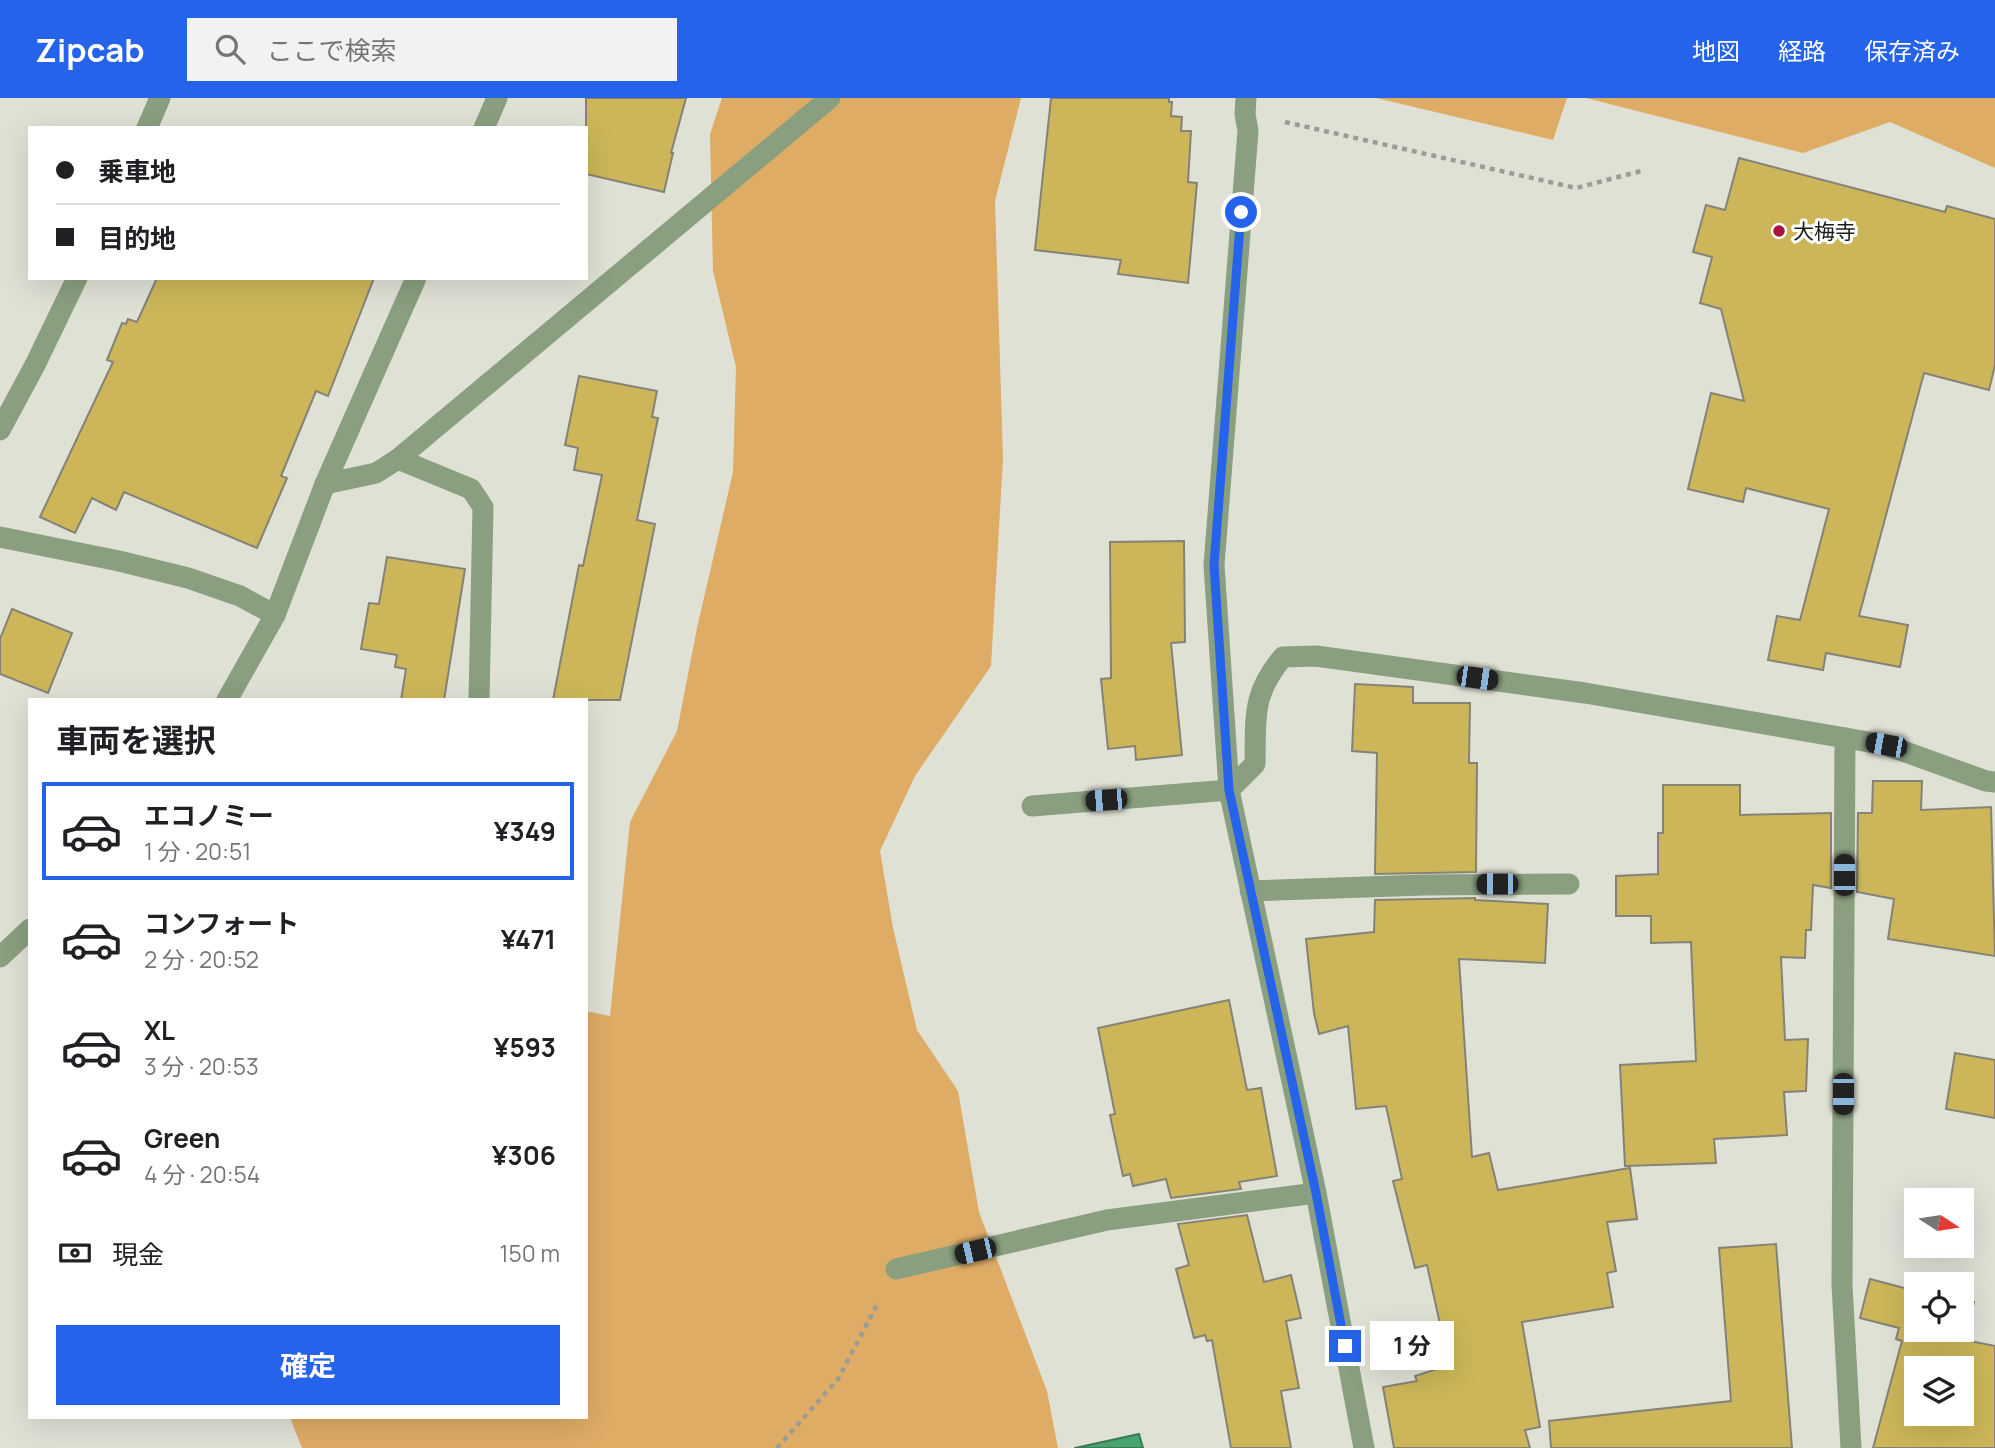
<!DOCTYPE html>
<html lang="ja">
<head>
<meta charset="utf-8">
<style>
	:root { --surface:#fff; --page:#f2f2f2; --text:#202124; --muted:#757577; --line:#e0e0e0; --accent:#2563eb }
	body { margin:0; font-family:Manrope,"Noto Sans JP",sans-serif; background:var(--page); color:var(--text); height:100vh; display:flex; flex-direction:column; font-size:26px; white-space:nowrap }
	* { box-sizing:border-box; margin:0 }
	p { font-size:23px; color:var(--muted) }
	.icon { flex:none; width:38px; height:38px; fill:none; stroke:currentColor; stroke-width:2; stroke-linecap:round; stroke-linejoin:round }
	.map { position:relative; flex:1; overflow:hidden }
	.details { position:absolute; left:28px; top:600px; width:560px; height:721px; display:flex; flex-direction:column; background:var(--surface); border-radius:0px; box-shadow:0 7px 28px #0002 }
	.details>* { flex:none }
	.hud { position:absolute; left:28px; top:28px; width:560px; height:154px; border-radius:0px; box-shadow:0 7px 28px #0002; display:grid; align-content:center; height:154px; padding:0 28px; background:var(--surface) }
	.needle { width:46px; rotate:102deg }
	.tools { position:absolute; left:1904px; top:1090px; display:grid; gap:14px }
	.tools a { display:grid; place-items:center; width:70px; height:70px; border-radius:0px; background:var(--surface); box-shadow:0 7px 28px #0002; font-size:35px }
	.end { position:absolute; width:32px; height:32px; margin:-16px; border:9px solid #2563eb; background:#fff; box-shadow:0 0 0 4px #fff }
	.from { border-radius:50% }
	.bubble { position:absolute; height:49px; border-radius:0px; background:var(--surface); box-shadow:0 7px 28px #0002; font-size:23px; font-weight:700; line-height:49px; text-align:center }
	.car { position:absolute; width:21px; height:42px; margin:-21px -10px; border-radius:9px; box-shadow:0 0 5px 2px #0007; background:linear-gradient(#222 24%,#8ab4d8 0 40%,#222 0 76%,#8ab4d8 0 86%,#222 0) }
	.hud b { display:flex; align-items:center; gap:24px; height:66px; font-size:26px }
	.hud b+b { border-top:2px solid var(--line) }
	.hud i { width:18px; height:18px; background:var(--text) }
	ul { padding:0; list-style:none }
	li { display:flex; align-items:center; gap:21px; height:98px; margin:0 14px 10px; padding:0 14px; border:4px solid transparent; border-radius:0px }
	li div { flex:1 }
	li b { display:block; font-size:26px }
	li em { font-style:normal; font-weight:700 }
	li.on { border-color:var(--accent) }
	li>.icon { width:63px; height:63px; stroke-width:1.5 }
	h2 { padding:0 28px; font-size:32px; line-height:84px }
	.pay { display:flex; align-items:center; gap:18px; height:77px; padding:0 28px; font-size:26px }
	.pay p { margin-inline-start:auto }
	.primary-button { display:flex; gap:14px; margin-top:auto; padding:14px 28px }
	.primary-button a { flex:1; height:80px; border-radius:0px; background:var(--accent); color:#fff; font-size:28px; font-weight:700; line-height:80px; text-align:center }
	header { display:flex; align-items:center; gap:42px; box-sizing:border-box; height:98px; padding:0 35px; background:var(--accent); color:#fff }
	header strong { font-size:33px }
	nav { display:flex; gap:38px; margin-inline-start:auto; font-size:24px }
	.search { width:490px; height:63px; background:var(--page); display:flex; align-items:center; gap:18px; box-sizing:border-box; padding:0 24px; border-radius:0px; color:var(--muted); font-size:26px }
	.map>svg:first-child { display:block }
</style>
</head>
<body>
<header>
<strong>Zipcab</strong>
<div class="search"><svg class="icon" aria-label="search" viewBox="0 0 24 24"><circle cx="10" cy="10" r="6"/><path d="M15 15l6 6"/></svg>ここで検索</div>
<nav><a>地図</a><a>経路</a><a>保存済み</a></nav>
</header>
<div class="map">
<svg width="1995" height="1350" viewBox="0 0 1995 1350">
	<rect width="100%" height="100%" fill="#dfe1d5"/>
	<!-- green -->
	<g fill="#deac65">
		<path d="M722,0h299l-26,103 8,258 -12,207 -76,110 -35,75 13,77 24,102 41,61 21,121 68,179 11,57h-756l-11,-28 1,-2h294v-407l24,5 20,-194 47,-91 20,-103 36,-156 3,-105 -23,-96 -3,-137z"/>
		<path d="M1376,0h191l-14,42z"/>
		<path d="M1586,0h409v70l-105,-46 -87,31z"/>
	</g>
	<!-- water -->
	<path fill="#48a370" stroke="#3a7a55" stroke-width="2" d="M1139,1336l4,14h-69h1z"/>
	<!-- building -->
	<g fill="#cdb659" stroke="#858377" stroke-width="2" fill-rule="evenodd">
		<path d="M586,0h100l-15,55h2l-9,39 -78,-18z"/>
		<path d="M1051,0h118v4h3l-1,14 11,1 -1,14h10l-3,51 9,1 -9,100 -70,-9 3,-14 -86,-10z"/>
		<path d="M1739,60l206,54 2,-6 48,13v146l-6,25 -65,-17 -65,243 49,9 -8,42 -74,-14 -3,17 -55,-10 9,-44 23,4 29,-111 -83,-21 -3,14 -55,-13 23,-96 33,8 -23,-92 -21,-6 12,-46 -19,-5 13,-47 19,5z"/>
		<path d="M157,180h217l-46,118 -12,-5 -35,85 6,2 -30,70 -133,-56 -8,18 -24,-12 -17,35 -35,-16 73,-155 -6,-2 15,-37 4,1 2,-5 9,3z"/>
		<path d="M579,278l78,15 -5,26 6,1 -21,102 18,4 -35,176h-67l26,-135 4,1 19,-91 -28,-5 4,-22 -13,-3z"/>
		<path d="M1184,443l1,101 -14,1 11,112 -46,5 -1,-14 -27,3 -7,-70 10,-1 -1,-136z"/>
		<path d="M387,459l78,12 -21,131h-43l5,-31 -11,-2 2,-12 -36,-6 8,-46 10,1z"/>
		<path d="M12,511l60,24 -24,60 -48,-19v-35z"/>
		<path d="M1355,586l58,3v16h57l-1,60h8l-1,109 -101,2 2,-121 -25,-2z"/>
		<path d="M1873,683h49l-1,29 70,-3 4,149 -107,-17 6,-40 -37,-7 1,-79h14z"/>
		<path d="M1663,687h77v30l91,-2v75l-18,-3 -2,45h-5l-1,28 -24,-1 4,83 23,-1 -2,52 -22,1 3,43 -73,4 2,24 -91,3 -5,-101 76,-4 -5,-119 -40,1v-27h-35v-40l42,-2v-41h5z"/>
		<path d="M1475,800v2l73,4 -3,59 -86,-4 13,198 17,-4 9,37 132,-22 7,51 -30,3 9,49 -9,2 6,34 -91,15 18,105 -15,3 5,18h-136l-11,-61 34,-6 -2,-5 34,-11 -22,-100 -12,3 -22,-87 9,-2 -16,-73 -30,3 -8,-83 -29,8 -5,-21 -8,-74 68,-7 1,-32z"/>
		<path d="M1229,902l18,90 14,-2 16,88 -38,6 2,7 -70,9 -5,-19 -33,7 -3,-12 -7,2 -13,-61 5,-1 -17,-86z"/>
		<path d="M1955,955l40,7v58l-49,-9z"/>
		<path d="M1247,1117l17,67 27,-7 10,43 -15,3 13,67 -18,3 10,57h-60l-19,-108 -5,1 -2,-6 -11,3 -18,-69 13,-4 -11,-41z"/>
		<path d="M1776,1146l16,204h-241l-2,-27 182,-20 -12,-153z"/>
		<path d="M1870,1181l38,10 1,-3 7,2v42h46v-31l12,3 -9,38 30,6v102h-122l29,-107 -6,-2 3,-11 -39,-10zM1916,1270h46v46h-46z"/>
	</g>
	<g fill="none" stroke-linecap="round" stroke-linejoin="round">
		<!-- path -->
		<g stroke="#9b9d94" stroke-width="4.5" stroke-dasharray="5 5" stroke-linecap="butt">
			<path d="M1285,24l291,66 69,-18"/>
			<path d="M777,1350l61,-69 41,-78"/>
		</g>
		<!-- minor -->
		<g stroke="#899f7f" stroke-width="21">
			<path d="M1246,0l-1,16 3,17 -34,434 15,225 87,403 48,255"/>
			<path d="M147,30l13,-30"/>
			<path d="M484,30l13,-30"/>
			<path d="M0,332l35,-65 42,-87"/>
			<path d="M398,361l73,30 12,18 -4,193"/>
			<path d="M325,386l51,-11 22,-14 432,-361"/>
			<path d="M0,439l119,24 69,17 52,18 35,19"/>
			<path d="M227,602l48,-85 50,-131 91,-206"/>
			<path d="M1845,640l-3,547 9,163"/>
			<path d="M1032,708l197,-16 26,-26c1,-46 -4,-69 28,-107l33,-1 269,37 301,52 100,36 9,1"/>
			<path d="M1250,793l174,-6 145,-1"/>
			<path d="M0,859l30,-28"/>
			<path d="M896,1171l211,-49 209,-27"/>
		</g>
	</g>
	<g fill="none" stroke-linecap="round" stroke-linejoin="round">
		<!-- route -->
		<path stroke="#2563eb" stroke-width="9" d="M1241,114l-27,353 15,225 87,403 29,153"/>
	</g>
	<!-- markers -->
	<circle fill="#a9123c" stroke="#fff" stroke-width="2.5" cx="1779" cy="133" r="7"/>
	<g text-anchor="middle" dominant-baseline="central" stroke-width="6" stroke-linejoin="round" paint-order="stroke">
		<!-- poi labels -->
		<g font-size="21" fill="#1a1b17" stroke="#fff" text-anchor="start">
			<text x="1793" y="133">大梅寺</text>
		</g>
	</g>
</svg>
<div class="tools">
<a><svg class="needle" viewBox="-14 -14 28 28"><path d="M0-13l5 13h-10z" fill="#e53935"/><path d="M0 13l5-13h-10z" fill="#757577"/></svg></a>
<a><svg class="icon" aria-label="locate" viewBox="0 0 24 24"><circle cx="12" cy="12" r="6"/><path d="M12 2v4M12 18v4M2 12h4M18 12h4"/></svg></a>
<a><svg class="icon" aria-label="layers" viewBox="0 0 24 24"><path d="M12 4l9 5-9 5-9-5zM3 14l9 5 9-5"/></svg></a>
</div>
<i class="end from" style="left:1241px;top:114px"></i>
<i class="end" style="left:1345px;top:1248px"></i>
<div class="bubble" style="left:1370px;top:1223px;width:84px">1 分</div>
<i class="car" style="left:1477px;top:580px;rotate:98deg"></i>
<i class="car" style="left:1886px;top:647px;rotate:280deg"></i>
<i class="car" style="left:1106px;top:702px;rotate:266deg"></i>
<i class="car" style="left:1844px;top:777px;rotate:0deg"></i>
<i class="car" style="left:1497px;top:786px;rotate:270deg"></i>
<i class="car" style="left:1843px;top:996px;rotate:180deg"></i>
<i class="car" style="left:975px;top:1153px;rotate:257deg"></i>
<div class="hud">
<b><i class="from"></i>乗車地</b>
<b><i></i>目的地</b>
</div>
<section class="details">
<h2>車両を選択</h2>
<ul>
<li class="on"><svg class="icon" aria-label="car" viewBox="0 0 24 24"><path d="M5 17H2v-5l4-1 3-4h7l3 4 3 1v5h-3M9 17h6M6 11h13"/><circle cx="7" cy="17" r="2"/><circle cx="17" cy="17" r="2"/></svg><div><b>エコノミー</b><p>1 分 · 20:51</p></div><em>¥349</em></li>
<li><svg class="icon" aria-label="car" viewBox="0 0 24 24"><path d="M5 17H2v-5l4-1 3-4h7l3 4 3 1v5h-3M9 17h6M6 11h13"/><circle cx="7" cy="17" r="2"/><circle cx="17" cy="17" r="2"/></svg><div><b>コンフォート</b><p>2 分 · 20:52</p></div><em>¥471</em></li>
<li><svg class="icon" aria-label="car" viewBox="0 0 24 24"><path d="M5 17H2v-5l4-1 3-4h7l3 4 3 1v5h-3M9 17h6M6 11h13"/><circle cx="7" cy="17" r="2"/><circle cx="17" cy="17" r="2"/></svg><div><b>XL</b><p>3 分 · 20:53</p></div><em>¥593</em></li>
<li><svg class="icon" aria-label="car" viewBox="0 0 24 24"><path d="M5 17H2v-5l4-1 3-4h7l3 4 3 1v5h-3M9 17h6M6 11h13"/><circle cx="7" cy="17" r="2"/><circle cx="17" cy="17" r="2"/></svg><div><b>Green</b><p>4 分 · 20:54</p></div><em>¥306</em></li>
</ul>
<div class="pay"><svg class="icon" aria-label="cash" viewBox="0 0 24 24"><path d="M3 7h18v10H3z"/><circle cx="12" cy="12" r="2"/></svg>現金<p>150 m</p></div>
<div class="primary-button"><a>確定</a></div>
</section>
</div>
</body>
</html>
